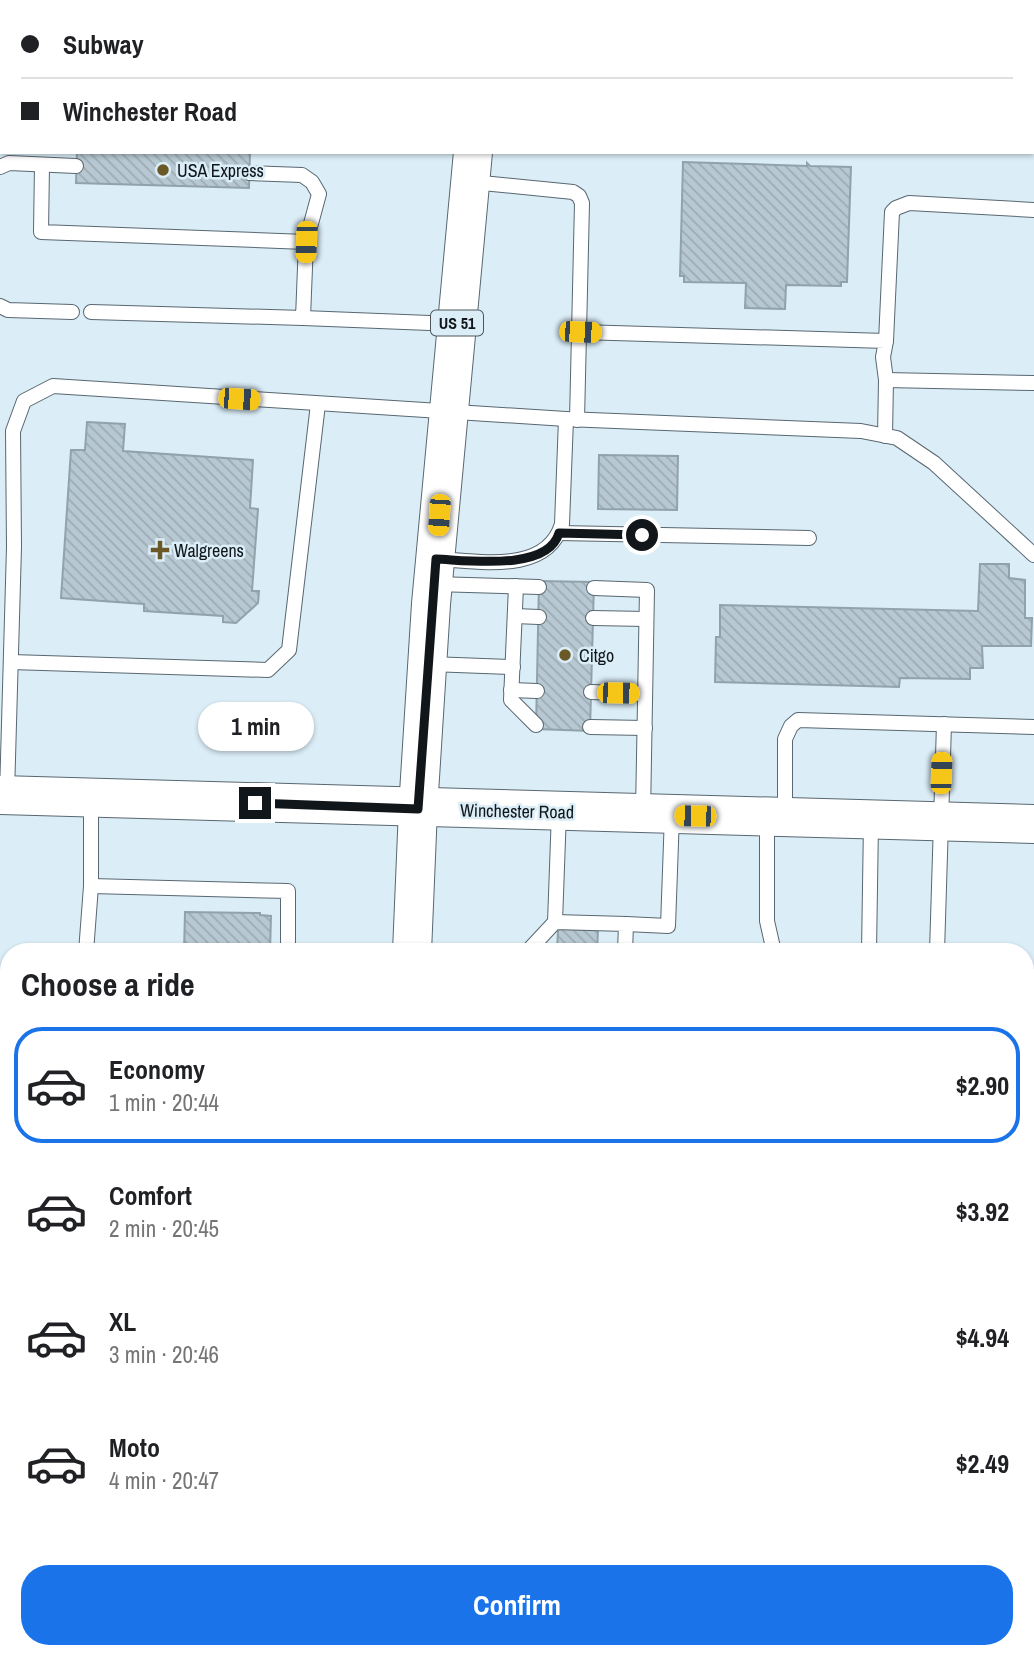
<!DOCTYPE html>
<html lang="en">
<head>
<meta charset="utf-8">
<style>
	:root { --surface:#fff; --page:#f6f6f6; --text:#202124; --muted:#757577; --line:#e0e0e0; --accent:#1a73e8 }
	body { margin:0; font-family:"Archivo Narrow",sans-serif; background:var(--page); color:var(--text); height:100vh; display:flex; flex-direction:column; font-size:26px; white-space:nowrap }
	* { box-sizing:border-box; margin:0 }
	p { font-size:23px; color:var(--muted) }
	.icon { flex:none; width:38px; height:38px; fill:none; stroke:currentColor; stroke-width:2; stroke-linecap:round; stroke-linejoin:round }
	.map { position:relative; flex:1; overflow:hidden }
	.sheet { position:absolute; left:0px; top:943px; width:1034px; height:716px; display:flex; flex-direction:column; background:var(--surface); border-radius:28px 28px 0 0; box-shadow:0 2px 5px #0004 }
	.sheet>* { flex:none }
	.top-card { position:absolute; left:0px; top:0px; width:1034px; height:154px; box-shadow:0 2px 5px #0004; display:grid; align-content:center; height:154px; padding:0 21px; background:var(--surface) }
	.end { position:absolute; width:32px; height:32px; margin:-16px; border:9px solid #10161a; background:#fff; box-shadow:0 0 0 4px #fff }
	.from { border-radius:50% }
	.bubble { position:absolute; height:49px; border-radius:24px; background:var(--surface); box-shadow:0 2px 5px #0004; font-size:23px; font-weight:800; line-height:49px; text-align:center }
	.car { position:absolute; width:21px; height:42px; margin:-21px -10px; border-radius:9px; box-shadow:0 0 5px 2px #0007; background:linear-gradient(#f5c518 24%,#345 0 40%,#f5c518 0 76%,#345 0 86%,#f5c518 0) }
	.top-card b { display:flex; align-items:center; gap:24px; height:66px; font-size:26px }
	.top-card b+b { border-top:2px solid var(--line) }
	.top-card i { width:18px; height:18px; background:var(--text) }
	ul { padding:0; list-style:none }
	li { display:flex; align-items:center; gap:21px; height:116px; margin:0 14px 10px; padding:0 7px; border:4px solid transparent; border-radius:28px }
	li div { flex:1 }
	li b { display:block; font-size:26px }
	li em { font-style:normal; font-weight:800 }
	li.on { border-color:var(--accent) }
	li>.icon { width:63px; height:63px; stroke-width:1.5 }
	h2 { padding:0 21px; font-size:32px; line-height:84px }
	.action { display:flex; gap:14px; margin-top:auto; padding:14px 21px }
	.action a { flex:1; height:80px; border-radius:28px; background:var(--accent); color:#fff; font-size:28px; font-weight:800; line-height:80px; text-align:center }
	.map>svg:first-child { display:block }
</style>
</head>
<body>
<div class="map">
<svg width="1034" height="1658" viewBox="0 0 1034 1658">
	<defs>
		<pattern id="building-back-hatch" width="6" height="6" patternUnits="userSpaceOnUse" patternTransform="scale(1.75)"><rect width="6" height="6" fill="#b7c8d2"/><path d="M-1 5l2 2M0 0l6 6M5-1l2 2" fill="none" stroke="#9cabb4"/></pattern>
	</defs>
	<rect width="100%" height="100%" fill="#dbedf7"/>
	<!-- building -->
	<g fill="url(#building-back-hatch)" stroke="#91a2ab" stroke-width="2">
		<path d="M127,0h147l-147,2z"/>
		<path d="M894,0h140v10l-2,11v-19h-138z"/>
		<path d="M77,152h173l-1,36 -173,-5z"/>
		<path d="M683,162l124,4v-3l3,3 41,1 -4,115h-6v4l-55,-1 -1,24 -40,-1 1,-25 -62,-1v-6h-4z"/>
		<path d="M87,422l38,2 -2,27 130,9 -3,48 8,1 -6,82h7l-1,12 -22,20 -13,-1v-6l-79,-5v-7l-83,-6 10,-148h14z"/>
		<path d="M599,455l79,1 -1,54 -79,-1z"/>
		<path d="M980,564h29v14l16,2v38h7l-1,28h-49l1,22h-13v11l-70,-1 -1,9 -184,-5 1,-45h4v-32l258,6z"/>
		<path d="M539,581l55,1 -4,149 -54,-2z"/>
		<path d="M185,912l75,1v2l11,1 -1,36h-86z"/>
		<path d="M558,929l40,1 -1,22h-40z"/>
		<path d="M1026,1085h5v4h3v46h-8z"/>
		<rect x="1026" y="1222" width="7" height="44"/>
	</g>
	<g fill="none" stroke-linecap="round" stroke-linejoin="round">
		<!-- lane casing -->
		<g stroke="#586771" stroke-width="16">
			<g id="lane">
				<path d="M367,0v2"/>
				<path d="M767,2v-2"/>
				<path d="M0,67h2"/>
				<path d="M42,165l-1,67 265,10"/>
				<path d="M0,167l9,-4 67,3"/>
				<path d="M472,182l101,10 6,4 3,7 -5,217"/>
				<path d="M0,306l8,4 64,2"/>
				<path d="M91,312l212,6 3,-76 13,-48 -7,-12 -10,-7 -53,-2"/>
				<path d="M303,318l152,6"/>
				<path d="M580,332l306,9 -3,16 3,23 -1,56"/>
				<path d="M886,341l6,-129 4,-4 13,-5 125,7"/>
				<path d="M886,380l148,3"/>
				<path d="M559,533l250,5"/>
				<path d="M437,559c41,2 110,16 125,-35l4,-105"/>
				<path d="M435,584l104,3"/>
				<path d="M516,586l-5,114 25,25"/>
				<path d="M594,588l53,2 -4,223"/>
				<path d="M515,616l24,1"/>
				<path d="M593,618l53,1"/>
				<path d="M11,662l257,8 21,-20 29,-246"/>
				<path d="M430,664l83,3"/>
				<path d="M511,690l26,1"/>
				<path d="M591,692l54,2"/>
				<path d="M590,727l55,1"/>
				<path d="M7,794l7,-247 -1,-116 11,-30 29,-15 513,33 295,12 36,7 37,25 100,92"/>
				<path d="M785,814v-75l6,-13 7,-6 236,7"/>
				<path d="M767,818v103l7,31"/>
				<path d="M91,886l197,5v61"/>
				<path d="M555,922l4,-110"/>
				<path d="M626,924l42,2 4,-111"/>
				<path d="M86,952l5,-66v-86"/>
				<path d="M527,952l28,-30 71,2 -1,28"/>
				<path d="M869,952l2,-130"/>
				<path d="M937,952l7,-228"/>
				<path d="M1026,1054l8,1"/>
				<path d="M489,1650l5,8"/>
				<path d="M605,1650v8"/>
			</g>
		</g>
		<!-- primary casing -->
		<g stroke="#586771" stroke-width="40">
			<g id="primary">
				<path d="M490,2v-2"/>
				<path d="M0,795l1034,29"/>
				<path d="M412,952l6,-143 13,-205 42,-452"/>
				<path d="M393,1658v-8"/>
			</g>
		</g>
		<!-- lane -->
		<use href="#lane" stroke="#fff" stroke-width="14"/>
		<!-- primary -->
		<use href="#primary" stroke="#fff" stroke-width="38"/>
	</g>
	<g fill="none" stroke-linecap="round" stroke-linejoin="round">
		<!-- route -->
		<path stroke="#10161a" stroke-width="9" d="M255,803l163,6 18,-250c30,1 112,13 123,-26l83,2"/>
	</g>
	<!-- markers -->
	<g fill="#6a5927" stroke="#dbedf7" stroke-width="2.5">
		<circle cx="163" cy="170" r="7"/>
		<path d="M156.5 539.5h7v7h7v7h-7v7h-7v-7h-7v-7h7z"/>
		<circle cx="565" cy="655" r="7"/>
	</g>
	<g text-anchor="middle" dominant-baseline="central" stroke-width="5" stroke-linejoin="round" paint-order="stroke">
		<!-- shield labels -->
		<rect fill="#dbedf7" stroke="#4d565c" stroke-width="2" x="431" y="310.5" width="52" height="25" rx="5"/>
		<g font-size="16" font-weight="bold" fill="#10161a">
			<text x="457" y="323">US 51</text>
		</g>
		<!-- poi labels -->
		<g font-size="18" fill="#10161a" stroke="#dbedf7" text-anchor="start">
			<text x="177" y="170">USA Express</text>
			<text x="174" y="550">Walgreens</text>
			<text x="579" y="655">Citgo</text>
		</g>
		<!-- street labels -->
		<g font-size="18" fill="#10161a" stroke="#dbedf7">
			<text transform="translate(517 811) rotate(1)">Winchester Road</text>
		</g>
	</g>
</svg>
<i class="end from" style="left:642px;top:535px"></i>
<i class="end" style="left:255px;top:803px"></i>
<div class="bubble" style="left:198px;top:702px;width:116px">1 min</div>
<i class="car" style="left:306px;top:242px;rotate:182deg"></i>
<i class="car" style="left:580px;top:332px;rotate:92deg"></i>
<i class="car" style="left:239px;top:399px;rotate:94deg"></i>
<i class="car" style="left:439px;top:515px;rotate:184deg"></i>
<i class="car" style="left:618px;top:693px;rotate:91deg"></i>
<i class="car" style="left:941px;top:773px;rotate:2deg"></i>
<i class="car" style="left:695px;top:816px;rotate:271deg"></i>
<div class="top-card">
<b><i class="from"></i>Subway</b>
<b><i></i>Winchester Road</b>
</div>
<section class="sheet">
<h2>Choose a ride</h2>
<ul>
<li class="on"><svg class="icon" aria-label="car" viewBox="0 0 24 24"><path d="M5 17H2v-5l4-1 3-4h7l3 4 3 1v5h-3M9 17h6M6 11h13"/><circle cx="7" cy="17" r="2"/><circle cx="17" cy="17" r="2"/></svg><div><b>Economy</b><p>1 min · 20:44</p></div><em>$2.90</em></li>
<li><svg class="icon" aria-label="car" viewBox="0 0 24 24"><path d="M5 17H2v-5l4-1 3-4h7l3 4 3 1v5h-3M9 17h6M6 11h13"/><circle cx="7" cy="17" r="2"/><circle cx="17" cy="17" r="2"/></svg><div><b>Comfort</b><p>2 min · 20:45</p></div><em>$3.92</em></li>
<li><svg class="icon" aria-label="car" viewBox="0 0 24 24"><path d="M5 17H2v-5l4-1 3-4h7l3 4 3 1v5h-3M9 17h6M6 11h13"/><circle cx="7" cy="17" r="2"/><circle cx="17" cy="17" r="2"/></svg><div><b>XL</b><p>3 min · 20:46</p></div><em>$4.94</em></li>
<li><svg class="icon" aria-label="car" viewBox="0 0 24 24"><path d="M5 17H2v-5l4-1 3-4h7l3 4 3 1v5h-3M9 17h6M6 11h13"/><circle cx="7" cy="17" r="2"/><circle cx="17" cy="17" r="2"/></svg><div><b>Moto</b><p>4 min · 20:47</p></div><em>$2.49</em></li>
</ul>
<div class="action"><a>Confirm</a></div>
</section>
</div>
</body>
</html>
